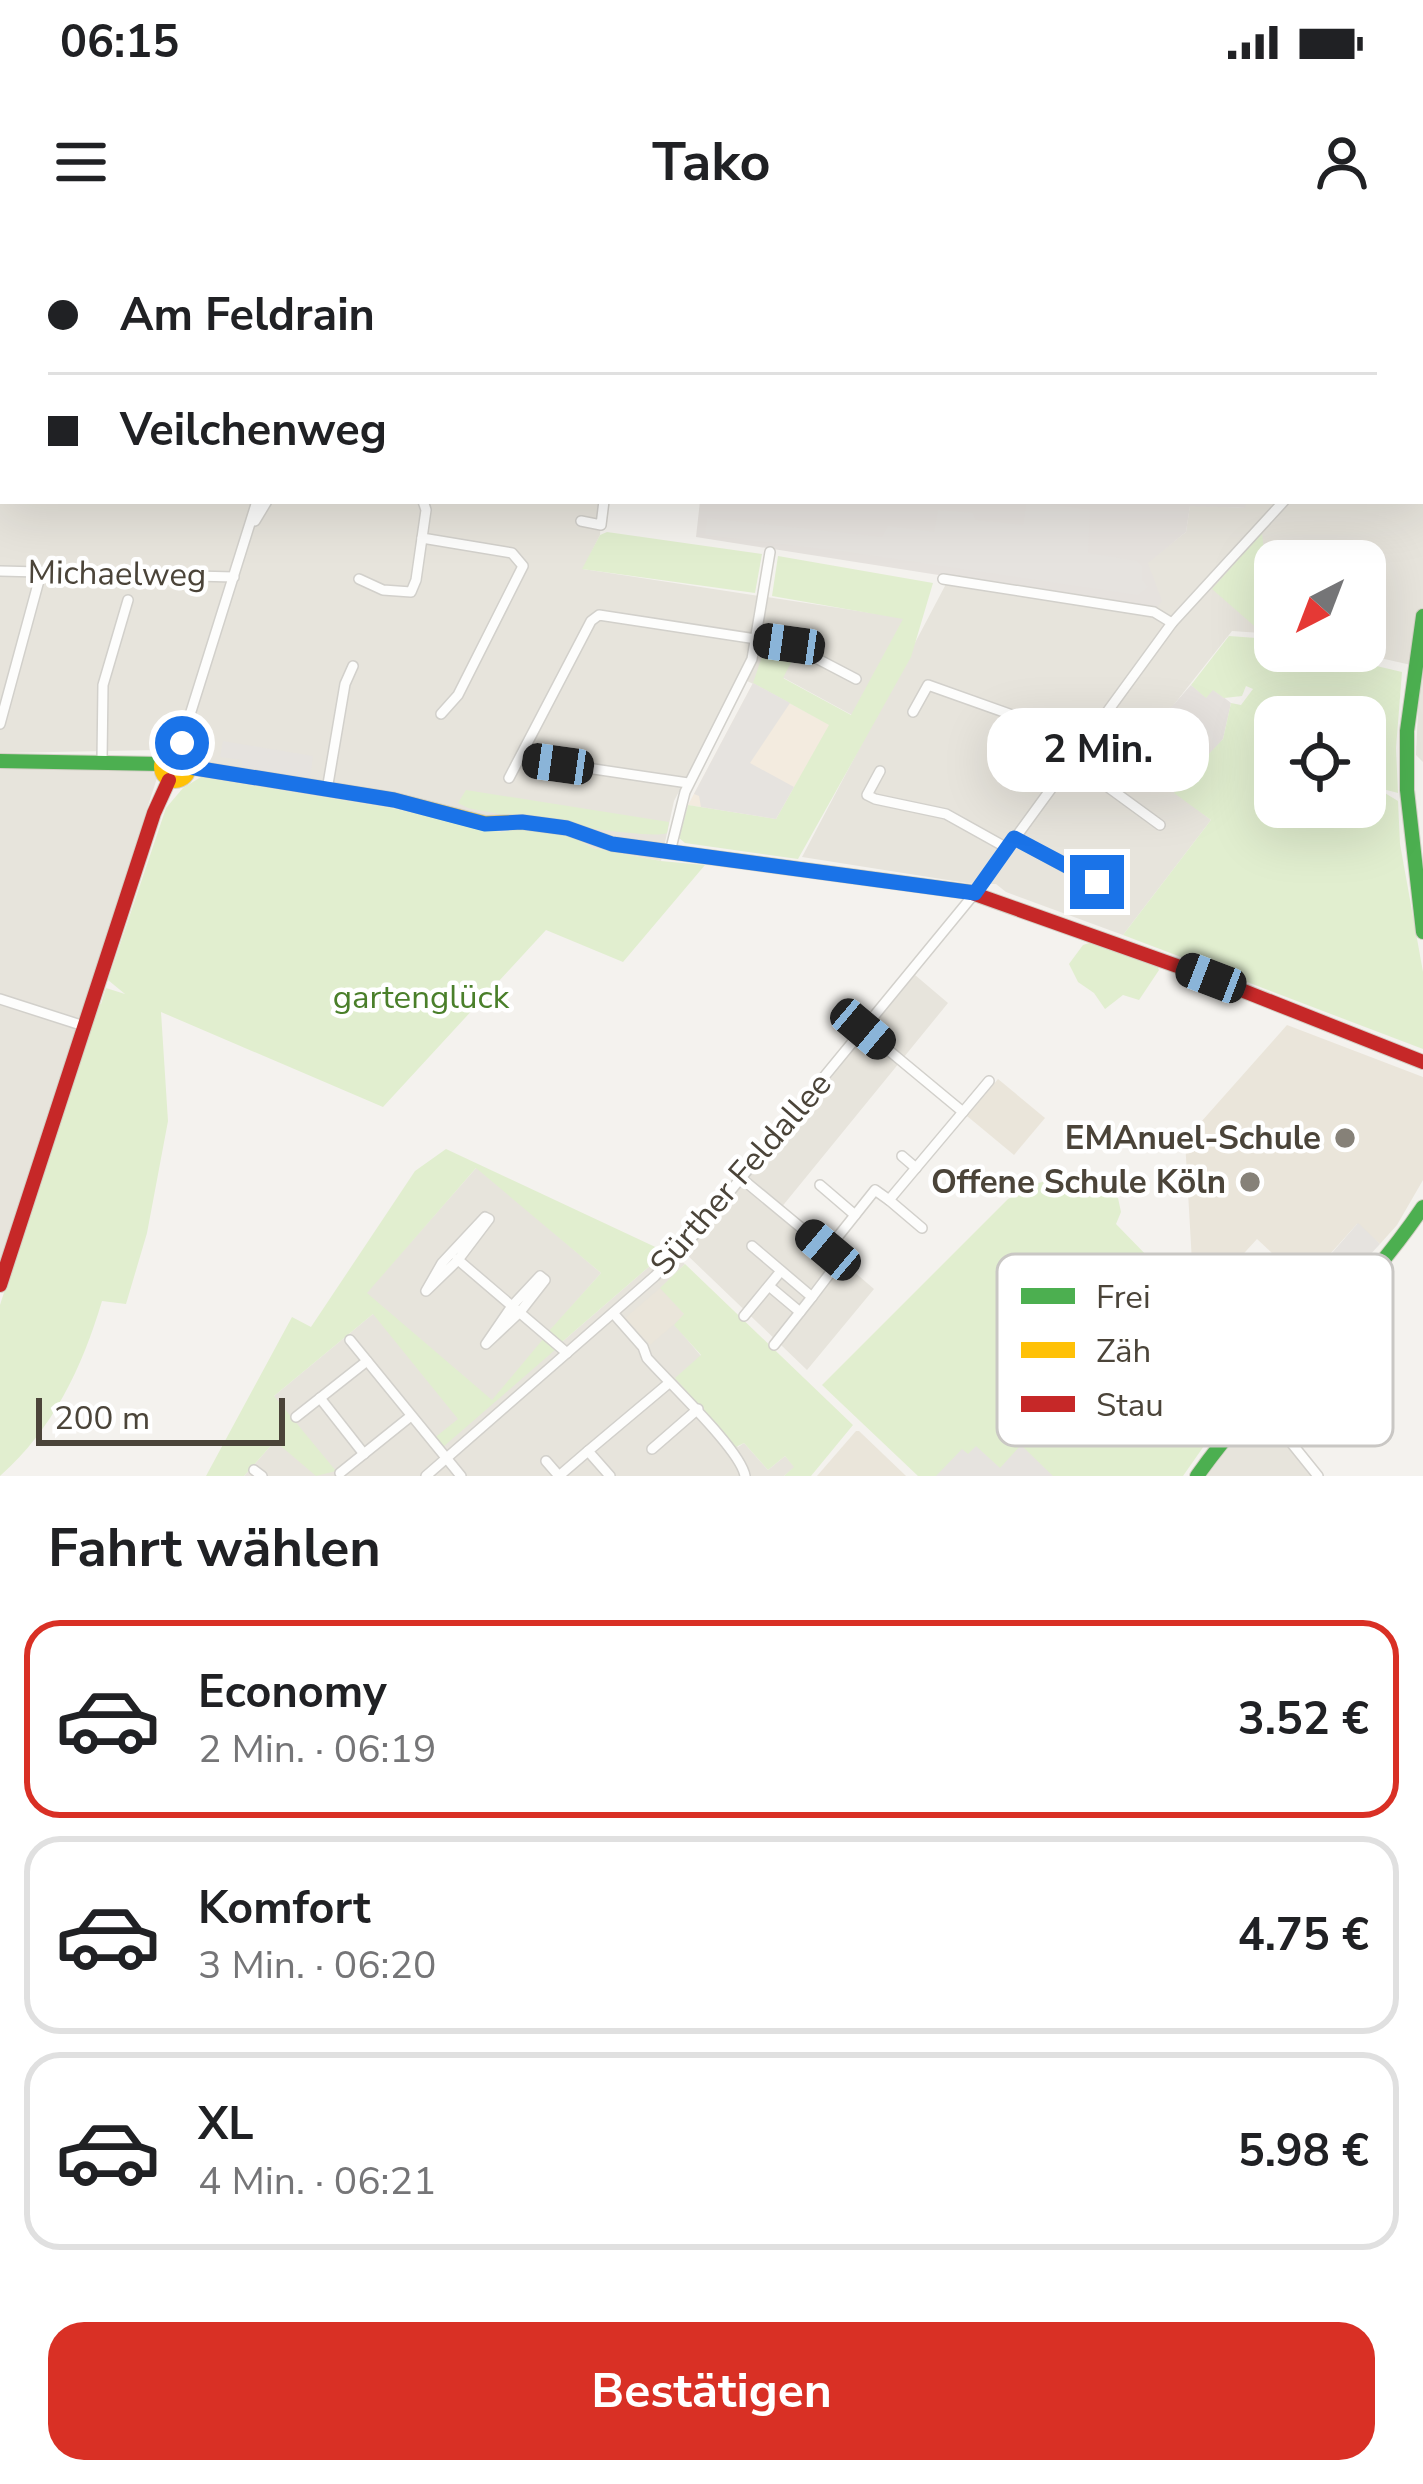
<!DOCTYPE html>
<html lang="de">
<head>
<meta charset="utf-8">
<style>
	:root { --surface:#fff; --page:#f2f2f2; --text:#202124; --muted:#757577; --line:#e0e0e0; --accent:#d93025 }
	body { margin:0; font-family:"Nunito Sans",sans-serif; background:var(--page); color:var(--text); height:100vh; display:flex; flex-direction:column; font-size:45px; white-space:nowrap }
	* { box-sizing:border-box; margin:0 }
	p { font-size:39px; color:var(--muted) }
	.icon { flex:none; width:66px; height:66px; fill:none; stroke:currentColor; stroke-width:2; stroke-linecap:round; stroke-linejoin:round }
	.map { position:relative; height:1236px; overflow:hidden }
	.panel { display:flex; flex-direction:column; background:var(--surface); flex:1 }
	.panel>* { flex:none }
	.hud { position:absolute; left:0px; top:0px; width:1425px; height:264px; box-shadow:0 12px 48px #0002; display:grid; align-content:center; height:264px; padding:0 48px; background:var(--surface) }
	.needle { width:78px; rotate:222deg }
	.controls { position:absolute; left:1254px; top:300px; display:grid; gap:24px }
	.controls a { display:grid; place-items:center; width:132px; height:132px; border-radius:24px; background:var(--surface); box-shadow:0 12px 48px #0002; font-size:60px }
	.scale { position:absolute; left:36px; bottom:30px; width:249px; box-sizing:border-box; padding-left:12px; border:6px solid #4b4439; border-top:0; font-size:33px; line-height:42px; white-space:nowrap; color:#4b4439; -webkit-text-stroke:9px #fff; paint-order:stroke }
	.end { position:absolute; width:54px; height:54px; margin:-27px; border:15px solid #1a73e8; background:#fff; box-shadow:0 0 0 6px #fff }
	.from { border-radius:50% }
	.bubble { position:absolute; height:84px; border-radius:36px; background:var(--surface); box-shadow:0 12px 48px #0002; font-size:39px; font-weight:700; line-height:84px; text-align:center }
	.car { position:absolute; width:36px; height:72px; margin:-36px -18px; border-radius:15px; box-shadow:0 0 9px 3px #0007; background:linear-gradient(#222 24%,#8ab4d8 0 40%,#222 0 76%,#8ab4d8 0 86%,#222 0) }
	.hud b { display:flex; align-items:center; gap:42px; height:114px; font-size:45px }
	.hud b+b { border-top:3px solid var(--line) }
	.hud i { width:30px; height:30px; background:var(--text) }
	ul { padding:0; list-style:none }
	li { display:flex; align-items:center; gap:36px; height:198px; margin:0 24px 18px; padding:0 24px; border:6px solid var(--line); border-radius:36px }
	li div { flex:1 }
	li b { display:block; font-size:45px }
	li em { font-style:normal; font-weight:700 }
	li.active { border-color:var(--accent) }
	li>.icon { width:108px; height:108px; stroke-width:1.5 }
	h2 { padding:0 48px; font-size:54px; line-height:144px }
	.cta { display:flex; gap:24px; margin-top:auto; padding:24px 48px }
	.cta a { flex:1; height:138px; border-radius:36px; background:var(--accent); color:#fff; font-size:48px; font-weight:700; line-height:138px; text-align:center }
	.status { display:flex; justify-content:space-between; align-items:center; height:84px; padding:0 60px; background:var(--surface); direction:ltr }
	.status svg { height:33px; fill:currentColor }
	header { display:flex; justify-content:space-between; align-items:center; height:156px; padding:0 48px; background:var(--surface); font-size:54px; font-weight:700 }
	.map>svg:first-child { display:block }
</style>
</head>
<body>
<div class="status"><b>06:15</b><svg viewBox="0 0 49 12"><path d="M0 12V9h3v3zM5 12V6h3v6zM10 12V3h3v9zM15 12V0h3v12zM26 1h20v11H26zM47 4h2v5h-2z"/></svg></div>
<header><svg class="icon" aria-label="menu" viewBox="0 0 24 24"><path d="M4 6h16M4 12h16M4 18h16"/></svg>Tako<svg class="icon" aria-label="person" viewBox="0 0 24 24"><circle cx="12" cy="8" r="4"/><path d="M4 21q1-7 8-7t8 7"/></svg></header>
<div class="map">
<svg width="1423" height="1236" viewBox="0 0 1423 1236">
	<rect width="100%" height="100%" fill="#f4f2ee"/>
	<!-- residential -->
	<g fill="#e7e4dc">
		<path d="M0,0h730l-727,3v258h599l-2,34 -17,34 321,49 -2,7 -50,90 -68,-37 -10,16 -35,-17 -65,124 -13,60 -68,-13 -27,-15 -41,-5 -23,4 -111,-24 -190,-31 -29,-34 -13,7 -159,3z"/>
		<path d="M1423,85v437l-7,-7 4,-88 -71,-16h16v-90h-90v73l-43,-3 -90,114 44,36 -11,11 36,28 -88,115 -117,-43 -10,-8h-23l-171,-27 144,-273 202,-22 38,-30 4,-27 54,3 2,-7h176z"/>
		<path d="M0,527l152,4 5,7 -157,488z"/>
		<path d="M915,735l33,28 -172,211 53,45 16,5 29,25 -67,81 -122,-117z"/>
		<path d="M477,927l124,106 -51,58 12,11 104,-90 19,12 -24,24 24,27 -10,10 26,31 -25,22 62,69 6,-4 24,27 17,-14 10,11 -11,9h-540l31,-35 -1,-45 99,-82 -7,-21z"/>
		<path d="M1262,1173l50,63h-105l27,-38z"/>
	</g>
	<!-- commercial -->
	<path fill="#f3ebdf" d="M753,443l77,42 -54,94 -88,-14z"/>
	<!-- industrial -->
	<g fill="#e6e2de">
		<path d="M700,261h546l-1,7 -55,-2 -4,26 -38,31 14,38 -6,8 -460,-72z"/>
		<path d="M1191,445l15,12 7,-8 18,14 -8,36 -15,17 -47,-37z"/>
	</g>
	<!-- education -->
	<g fill="#eae5da">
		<path d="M1287,785l136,52v103l-26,45 -17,19 -23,-20 -53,59 -47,-44 -42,46 -23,-23 -7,-122z"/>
		<path d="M998,839l47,39 -31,37 -47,-39z"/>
		<path d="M660,1048l25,27 -35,30 -25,-27z"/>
		<path d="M856,1191h3l47,45h-89z"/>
	</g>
	<!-- green -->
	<g fill="#e1eecf" fill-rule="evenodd">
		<path d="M607,292l155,22 -7,39 -173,-24 18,-34z"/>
		<path d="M1262,293l11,101 -13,-3 -48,-42z"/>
		<path d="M778,316l155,27 -22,74 -113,202 -113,-16 -6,-5 9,-33 88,14 53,-94 -76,-42 13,-38 31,6 -14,27 68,37 52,-96 -131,-23z"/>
		<path d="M1229,396l41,3 5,2v10h38l89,21 -6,76 2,45 -23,-6 23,14 2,43 23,128v77l-300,-114 88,-115 -37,-27 12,-13 -45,-34 20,-27 46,37 16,-17 8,-36 10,2 12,-16 -7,-3 -4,10 -18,2 -11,-8 -7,8 -15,-13zM1275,477h90v90h-90z"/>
		<path d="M201,537l190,31 110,24 24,-4 41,5 27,15 68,13 44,4 -82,97 -77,-32 -163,177 -222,-95 7,109 -21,112 -21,71 -24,-3c-20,67 -49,128 -102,175v-171l97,-302 4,1 5,-16 19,6 -17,-14 58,-172 17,-20z"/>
		<path d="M466,550l203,32 -2,11c-17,8 -172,-19 -199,-25l-10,-5z"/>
		<path d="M1092,702l64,21 3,7 -20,30 -16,-5 -18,14 -11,-16 -16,-11 -9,-18 14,-19z"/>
		<path d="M446,909l220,103 -104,90 -13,-11 52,-58 -125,-105 -109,125 125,107 52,-62 12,11 -113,98 -10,-8 25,-20 -85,-105 -99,82 62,75 -20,5 -41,-35 -31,35h-38l86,-159 19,10 104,-156z"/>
		<path d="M1059,938l42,7 17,13 3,14 -5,12 146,150 -42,49 -37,53h-265l-96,-91 186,-186 26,-15z"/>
		<path d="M685,1024l168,161 -42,51h-27l10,-9 -9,-11 -17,14 -24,-27 -8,4 -61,-69 26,-23 -27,-30 10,-11 -24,-26z"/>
	</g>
	<!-- parking -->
	<g fill="#e6e3df">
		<path d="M1027,261l63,9 -2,43 49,8 5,5v14l6,7 -10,8 -290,-43 -143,-17 2,-17 175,19 6,-11 46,6 4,-22 35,3 2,7 48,5z"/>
		<path d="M753,443l37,20 -40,60 44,24 -18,32 -75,-12 -2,-11 -5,-2z"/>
		<path d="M223,501l90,15 -3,22 -68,-11v-7l-22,-3z"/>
		<path d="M1358,983l22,21 -55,59 -20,-19z"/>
		<path d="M1021,1205l32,31h-117l26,-27 6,5 8,-8 24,22z"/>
	</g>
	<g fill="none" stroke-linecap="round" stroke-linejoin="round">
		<!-- street casing -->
		<g stroke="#d2d0cb" stroke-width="12">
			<g id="street">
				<path d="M171,3v-3"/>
				<path d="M286,3v-3"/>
				<path d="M463,3l1,-3"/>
				<path d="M628,3l1,-3"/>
				<path d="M0,109h3"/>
				<path d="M1422,131h1"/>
				<path d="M255,281l12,-20"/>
				<path d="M581,281l20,4 3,-24"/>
				<path d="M422,298l90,15 11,13 -65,129 -17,19"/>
				<path d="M0,331l234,6"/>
				<path d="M359,339l24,11 28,2 5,-12 10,-70 -3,-9"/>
				<path d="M943,339l211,33 18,11"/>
				<path d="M913,472l15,-27 90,32 59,35"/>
				<path d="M0,484l41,-151"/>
				<path d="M178,513l79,-252"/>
				<path d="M520,518l168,25"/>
				<path d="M102,520l1,-75 25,-85"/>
				<path d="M1071,520l89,65"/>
				<path d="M880,531l-13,24 8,4 71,15 61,34"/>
				<path d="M509,538l82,-157 8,-6 190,29 67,35"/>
				<path d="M327,550l18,-106 8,-18"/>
				<path d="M1014,599l96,53"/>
				<path d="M670,612l15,-60 67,-133 18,-107"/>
				<path d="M0,759l84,27"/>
				<path d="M863,789l100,83 26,-31"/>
				<path d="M902,916l14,12"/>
				<path d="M741,938l99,82 -28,37 -60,-51"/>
				<path d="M820,945l35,30"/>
				<path d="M889,960l33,28"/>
				<path d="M485,977l4,2 -31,41 -32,31 16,-28z"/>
				<path d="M828,1009l47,-59 14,10 74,-88"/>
				<path d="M457,1019l110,94"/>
				<path d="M540,1036l5,4 -25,32 -34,32 26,-38z"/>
				<path d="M769,1046l31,26"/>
				<path d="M613,1073l30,34 4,11c22,25 94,92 98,118"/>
				<path d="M744,1076l37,-45"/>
				<path d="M350,1100l111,136"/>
				<path d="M774,1105l38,-48"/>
				<path d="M320,1158l44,56"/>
				<path d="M1256,1159l62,77"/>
				<path d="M296,1177l71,-56"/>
				<path d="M652,1209l46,-40"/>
				<path d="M546,1221l13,15"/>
				<path d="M254,1230l8,6"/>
				<path d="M340,1233l71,-57"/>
				<path d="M426,1236l229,-200 40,-42 280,-341 197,-270 112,-122"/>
				<path d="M559,1236l29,-25"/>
				<path d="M610,1236l-22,-25 81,-68"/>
			</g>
		</g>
		<!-- fast casing -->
		<g stroke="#d3cfc5" stroke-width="16">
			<g id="fast">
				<path d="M1423,159v44"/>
				<path d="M1423,376l-16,115v59l16,142"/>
				<path d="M0,521l161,3"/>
				<path d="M1197,1236c68,-96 160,-171 226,-269"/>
			</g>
		</g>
		<!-- slow casing -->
		<g stroke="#d3cfc5" stroke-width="16">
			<g id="slow">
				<circle cx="175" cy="527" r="14"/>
				<path d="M189,527l206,33 90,23 37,-1 45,6 45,16 357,48"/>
			</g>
		</g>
		<!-- jam casing -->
		<g stroke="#d3cfc5" stroke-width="16">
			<g id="jam">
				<path d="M969,652l242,86 212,84"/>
				<path d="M0,1045l154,-472 15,-33"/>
			</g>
		</g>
		<!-- street -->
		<use href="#street" stroke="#fdfdfc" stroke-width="9"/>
		<!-- fast -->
		<use href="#fast" stroke="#4caf50" stroke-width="14"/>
		<!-- slow -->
		<use href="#slow" stroke="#ffc107" stroke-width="14"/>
		<!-- jam -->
		<use href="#jam" stroke="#c62828" stroke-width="14"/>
	</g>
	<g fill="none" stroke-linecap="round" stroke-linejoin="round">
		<!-- route -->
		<path stroke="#1a73e8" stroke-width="15" d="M182,503l-4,10 6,3 5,11 205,33 91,24 37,-2 45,6 45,16 363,49 39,-55 83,44"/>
	</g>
	<!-- markers -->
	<g fill="#868178" stroke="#fff" stroke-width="4.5">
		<circle cx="1345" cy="898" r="12"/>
		<circle cx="1250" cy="942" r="12"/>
	</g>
	<g text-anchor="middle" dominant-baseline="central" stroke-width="9" stroke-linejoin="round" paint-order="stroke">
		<!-- street labels -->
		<g font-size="33" fill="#4b4439" stroke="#fff">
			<text transform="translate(117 334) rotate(1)">Michaelweg</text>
			<text transform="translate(741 934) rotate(-49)">Sürther Feldallee</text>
		</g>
		<!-- park labels -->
		<g font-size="33" fill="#4a7f2a" stroke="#fff">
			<text x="421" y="757">gartenglück</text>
		</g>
		<!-- poi labels -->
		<g font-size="33" font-weight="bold" fill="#4b4439" stroke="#fff" text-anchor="end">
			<text x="1321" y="898">EMAnuel-Schule</text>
			<text x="1226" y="942">Offene Schule Köln</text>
		</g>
	</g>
	<!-- legend -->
	<rect x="997" y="1014" width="396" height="192" rx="18" fill="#fff" stroke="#c9c7c4" stroke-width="3"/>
	<rect x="1021" y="1048" width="54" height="16" fill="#4caf50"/>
	<rect x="1021" y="1102" width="54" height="16" fill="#ffc107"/>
	<rect x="1021" y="1156" width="54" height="16" fill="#c62828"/>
	<g font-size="33" fill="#4b4439">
		<text x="1096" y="1068">Frei</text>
		<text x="1096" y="1122">Zäh</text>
		<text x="1096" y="1176">Stau</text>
	</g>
</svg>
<div class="controls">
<a><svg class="needle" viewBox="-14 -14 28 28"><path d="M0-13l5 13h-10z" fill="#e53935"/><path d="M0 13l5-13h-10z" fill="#757577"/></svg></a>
<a><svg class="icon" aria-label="locate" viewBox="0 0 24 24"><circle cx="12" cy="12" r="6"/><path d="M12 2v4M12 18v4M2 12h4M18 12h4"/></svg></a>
</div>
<div class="scale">200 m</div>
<i class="end from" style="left:182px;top:503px"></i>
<i class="end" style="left:1097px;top:642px"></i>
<div class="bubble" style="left:987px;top:468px;width:222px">2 Min.</div>
<i class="car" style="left:789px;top:404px;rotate:278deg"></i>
<i class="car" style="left:558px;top:524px;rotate:278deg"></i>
<i class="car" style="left:1211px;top:738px;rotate:291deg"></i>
<i class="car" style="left:863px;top:789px;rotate:130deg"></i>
<i class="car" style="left:828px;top:1010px;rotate:310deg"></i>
<div class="hud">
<b><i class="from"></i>Am Feldrain</b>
<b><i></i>Veilchenweg</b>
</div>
</div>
<section class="panel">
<h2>Fahrt wählen</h2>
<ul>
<li class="active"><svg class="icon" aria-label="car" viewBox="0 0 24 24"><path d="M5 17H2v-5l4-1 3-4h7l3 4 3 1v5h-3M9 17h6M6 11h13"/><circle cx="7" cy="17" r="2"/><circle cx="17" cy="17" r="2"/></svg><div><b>Economy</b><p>2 Min. · 06:19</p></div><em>3.52 €</em></li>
<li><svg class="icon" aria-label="car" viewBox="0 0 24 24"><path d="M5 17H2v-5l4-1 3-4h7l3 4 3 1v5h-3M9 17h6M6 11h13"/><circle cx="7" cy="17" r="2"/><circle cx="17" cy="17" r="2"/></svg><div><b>Komfort</b><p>3 Min. · 06:20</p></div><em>4.75 €</em></li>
<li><svg class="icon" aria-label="car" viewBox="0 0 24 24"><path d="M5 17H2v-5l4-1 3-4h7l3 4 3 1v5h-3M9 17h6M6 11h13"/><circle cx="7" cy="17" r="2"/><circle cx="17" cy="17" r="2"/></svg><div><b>XL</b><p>4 Min. · 06:21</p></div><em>5.98 €</em></li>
</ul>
<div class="cta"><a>Bestätigen</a></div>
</section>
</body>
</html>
